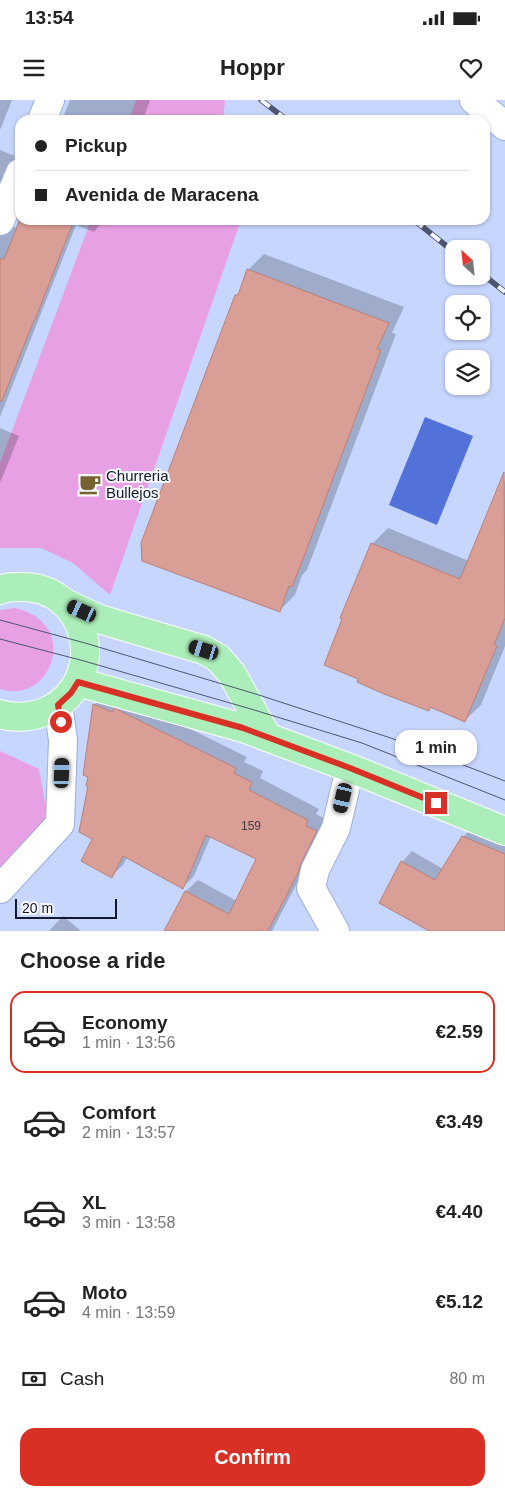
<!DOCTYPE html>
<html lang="en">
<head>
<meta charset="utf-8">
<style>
	:root { --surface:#fff; --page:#f2f2f2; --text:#222; --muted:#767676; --line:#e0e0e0; --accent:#d93025 }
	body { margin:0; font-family:Helvetica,sans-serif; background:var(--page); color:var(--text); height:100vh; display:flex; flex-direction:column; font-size:19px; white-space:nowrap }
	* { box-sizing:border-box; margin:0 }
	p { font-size:16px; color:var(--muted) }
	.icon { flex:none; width:28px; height:28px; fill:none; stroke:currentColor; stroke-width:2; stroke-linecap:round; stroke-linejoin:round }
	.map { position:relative; height:831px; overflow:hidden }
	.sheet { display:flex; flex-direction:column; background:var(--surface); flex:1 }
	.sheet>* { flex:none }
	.banner { position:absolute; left:15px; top:15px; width:475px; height:110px; border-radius:15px; box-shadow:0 1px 4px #0004; display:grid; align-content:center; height:110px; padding:0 20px; background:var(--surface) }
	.needle { width:32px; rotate:333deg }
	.buttons { position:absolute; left:445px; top:140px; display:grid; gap:10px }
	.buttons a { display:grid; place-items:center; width:45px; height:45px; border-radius:10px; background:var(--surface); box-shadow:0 1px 4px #0004; font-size:25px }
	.scale { position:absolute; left:15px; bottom:12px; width:102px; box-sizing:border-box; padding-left:5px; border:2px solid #141a2c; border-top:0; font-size:14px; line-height:18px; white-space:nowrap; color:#141a2c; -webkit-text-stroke:4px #f6f8fd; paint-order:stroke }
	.end { position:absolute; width:22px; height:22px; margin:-11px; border:6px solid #d93025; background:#fff; box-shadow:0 0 0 2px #fff }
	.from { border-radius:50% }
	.bubble { position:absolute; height:35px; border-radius:15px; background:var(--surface); box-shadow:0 1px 4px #0004; font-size:16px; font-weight:700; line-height:35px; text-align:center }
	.car { position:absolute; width:15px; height:30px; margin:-15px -8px; border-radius:6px; box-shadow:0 0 4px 1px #0007; background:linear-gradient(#222 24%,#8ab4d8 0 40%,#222 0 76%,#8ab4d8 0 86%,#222 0) }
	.banner b { display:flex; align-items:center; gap:18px; height:48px; font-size:19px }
	.banner b+b { border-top:1px solid var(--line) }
	.banner i { width:12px; height:12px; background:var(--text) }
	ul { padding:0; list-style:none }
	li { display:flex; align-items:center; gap:15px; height:82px; margin:0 10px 8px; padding:0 10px; border:2px solid transparent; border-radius:15px }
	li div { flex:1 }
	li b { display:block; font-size:19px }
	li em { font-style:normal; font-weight:700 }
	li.on { border-color:var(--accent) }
	li>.icon { width:45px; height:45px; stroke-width:1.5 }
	h2 { padding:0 20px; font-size:22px; line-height:60px }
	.pay { display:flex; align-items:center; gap:12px; height:55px; padding:0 20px; font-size:19px }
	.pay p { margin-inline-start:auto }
	.button { display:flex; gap:10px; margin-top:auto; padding:10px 20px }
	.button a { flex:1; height:58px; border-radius:15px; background:var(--accent); color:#fff; font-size:20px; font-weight:700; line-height:58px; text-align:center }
	.status { display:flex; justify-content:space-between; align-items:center; height:35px; padding:0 25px; background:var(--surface); direction:ltr }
	.status svg { height:14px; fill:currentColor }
	header { display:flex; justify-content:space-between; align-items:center; height:65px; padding:0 20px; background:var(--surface); font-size:22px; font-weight:700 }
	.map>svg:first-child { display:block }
</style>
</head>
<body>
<div class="status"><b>13:54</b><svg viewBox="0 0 49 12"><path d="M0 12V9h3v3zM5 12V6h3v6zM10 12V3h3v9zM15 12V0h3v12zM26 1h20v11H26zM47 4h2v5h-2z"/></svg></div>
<header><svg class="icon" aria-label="menu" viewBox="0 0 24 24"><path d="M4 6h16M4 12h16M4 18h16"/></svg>Hoppr<svg class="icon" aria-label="heart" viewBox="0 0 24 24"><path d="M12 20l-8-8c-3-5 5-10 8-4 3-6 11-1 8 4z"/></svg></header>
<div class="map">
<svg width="505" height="831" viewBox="0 0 505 831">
	<rect width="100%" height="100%" fill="#c7d6fe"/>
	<!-- green -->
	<g fill="#e8a0e4">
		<path d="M136,0h87l2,1 -2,19h-94z"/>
		<path d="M91,120h150l-131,375 -37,-32 -32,-15h-41v-85z"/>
		<path d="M15,508c67,15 36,98 -15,81v-79z"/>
		<path d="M0,651l39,18 9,49 -48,50z"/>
	</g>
	<!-- water -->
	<path fill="#5271d9" d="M425,317l48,19 -36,89 -48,-20z"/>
	<!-- shadow -->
	<g fill="#0003">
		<path d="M0,0h12l-12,30z"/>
		<path d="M70,0h80l-7,20h-81z"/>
		<path d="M0,50l15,6 -15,35z"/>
		<path d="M20,116v4h84l-10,12 -18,-7 -76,192v-192l3,2 9,1 4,-1z"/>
		<path d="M264,154l140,53 -12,26 4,1 -89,236 -5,5 -7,20 -16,16 -43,-316 5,-4 7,-21z"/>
		<path d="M0,328l19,8 -19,47z"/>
		<path d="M505,380v166l-24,59 -16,15 -34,-13 -3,3 -68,-32 -17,-60 -2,-1 32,-74 15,-15 81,33z"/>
		<path d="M106,593l21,5 120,59 -3,5 19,9 -3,7 59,31 -3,5 11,6 -18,40 -37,71h-106l20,-40 12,-11 39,21 20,-42 -46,-23 -17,40 -11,11 -56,-30 -4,8 -12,11 -17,-37 -5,-54 5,-80z"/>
		<path d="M473,727l32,13v91h-74l-29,-69 10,-11 31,18 20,-32z"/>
		<path d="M63,816l18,15h-32z"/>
	</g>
	<!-- building -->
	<g fill="#d99e95" stroke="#b98178">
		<path d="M20,120h54l-39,100h-1l-32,81h-2v-142h4z"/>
		<path d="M247,169l142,54 -12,26 4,1 -76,204 -13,33 -3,-1 -9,26 -138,-51 -1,-18 94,-248h3z"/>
		<path d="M504,372l1,146 -11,27 3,1 -32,76 -35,-15 -1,4 -45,-17 -27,-12 1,-3 -34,-14 18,-46 -2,-1 31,-75 89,36z"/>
		<path d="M93,604l19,8 2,-4 122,60 -2,5 18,9 -3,8 59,30 -2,6 11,5 -16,32 -3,10 -30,58h-104l21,-40 44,23 27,-55 -50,-24 -23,54 -60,-33 -11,22 -31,-17 11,-22 -13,-7 9,-46h-2l2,-9 -5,-2z"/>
		<path d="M462,736l43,18v77h-76l-50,-28 22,-42 34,19z"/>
	</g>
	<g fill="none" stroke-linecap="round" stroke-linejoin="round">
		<!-- minor casing -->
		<g stroke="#9baddd" stroke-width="30">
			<g id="minor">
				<path d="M474,0l31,26"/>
				<path d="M42,20l8,-20"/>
				<path d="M0,121l20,-48"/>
				<path d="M0,789l60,-65 3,-84 -5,-35"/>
				<path d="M335,831l-24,-43 4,-18 21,-42 14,-60"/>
			</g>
		</g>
		<!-- major casing -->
		<g stroke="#fff" stroke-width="30">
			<g id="major">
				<path d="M0,490c6,-3 12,-3 19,-3 70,-3 91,92 30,123 -15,7 -34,9 -49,4"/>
				<path d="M65,503l34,16 105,31 14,8 14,16 35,63"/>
				<path d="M78,582l165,46 107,40 155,63"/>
			</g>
		</g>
		<!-- minor -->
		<use href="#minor" stroke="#fff" stroke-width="28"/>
		<!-- major -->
		<use href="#major" stroke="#aceeb9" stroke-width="28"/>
		<!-- tram -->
		<g stroke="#4d566f" stroke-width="1">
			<path d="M0,520l85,23 174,52 147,48 99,38"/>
			<path d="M0,539l84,22 167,48 111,34 143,57"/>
		</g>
		<!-- rail casing -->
		<g stroke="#4d566f" stroke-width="5.5">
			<g id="rail">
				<path d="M261,0l26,20"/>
				<path d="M414,120l40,32"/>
				<path d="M481,173l24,19"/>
			</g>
		</g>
		<!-- rail -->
		<use href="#rail" stroke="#f6f8fd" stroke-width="4" stroke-dasharray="11" stroke-linecap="butt"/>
	</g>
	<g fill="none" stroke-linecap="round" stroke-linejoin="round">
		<!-- route -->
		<path stroke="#d93025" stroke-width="6" d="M61,622l-3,-17 13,-12 7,-11 165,46 107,40 86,35"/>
	</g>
	<!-- icons -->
	<defs>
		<g id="cafe-bare" transform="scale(1.725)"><path d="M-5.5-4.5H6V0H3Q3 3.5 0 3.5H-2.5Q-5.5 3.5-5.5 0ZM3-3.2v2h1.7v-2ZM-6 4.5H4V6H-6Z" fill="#766331" stroke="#f6f8fd" stroke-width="2.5" paint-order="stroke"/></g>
	</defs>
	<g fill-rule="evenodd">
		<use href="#cafe-bare" x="90" y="384"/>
	</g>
	<g text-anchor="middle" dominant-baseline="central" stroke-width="4" stroke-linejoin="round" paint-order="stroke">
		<!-- number labels -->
		<g font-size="12" fill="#453b46">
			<text x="251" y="726">159</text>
		</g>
		<!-- poi labels -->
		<g font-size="15" fill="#141a2c" stroke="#f6f8fd" text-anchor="start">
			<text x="106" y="375">Churreria<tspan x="106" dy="17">Bullejos</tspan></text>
		</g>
	</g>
</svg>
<div class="buttons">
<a><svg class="needle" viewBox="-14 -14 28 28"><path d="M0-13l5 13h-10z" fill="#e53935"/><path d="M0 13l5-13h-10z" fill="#767676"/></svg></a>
<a><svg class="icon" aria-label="locate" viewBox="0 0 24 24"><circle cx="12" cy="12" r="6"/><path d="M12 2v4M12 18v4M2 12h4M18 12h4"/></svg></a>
<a><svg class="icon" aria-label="layers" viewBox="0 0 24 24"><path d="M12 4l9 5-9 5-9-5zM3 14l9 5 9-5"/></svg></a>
</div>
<div class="scale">20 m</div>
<i class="end from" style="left:61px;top:622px"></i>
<i class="end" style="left:436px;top:703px"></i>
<div class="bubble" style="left:395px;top:630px;width:82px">1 min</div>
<i class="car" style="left:82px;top:511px;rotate:295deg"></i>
<i class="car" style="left:204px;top:550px;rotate:287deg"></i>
<i class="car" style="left:62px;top:673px;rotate:2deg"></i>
<i class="car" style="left:343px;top:698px;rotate:193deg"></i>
<div class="banner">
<b><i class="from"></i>Pickup</b>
<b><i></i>Avenida de Maracena</b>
</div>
</div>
<section class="sheet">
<h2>Choose a ride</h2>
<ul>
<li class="on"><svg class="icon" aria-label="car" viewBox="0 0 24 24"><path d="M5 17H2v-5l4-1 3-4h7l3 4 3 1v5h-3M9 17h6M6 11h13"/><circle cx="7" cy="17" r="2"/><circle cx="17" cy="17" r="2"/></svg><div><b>Economy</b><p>1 min · 13:56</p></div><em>€2.59</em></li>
<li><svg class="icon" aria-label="car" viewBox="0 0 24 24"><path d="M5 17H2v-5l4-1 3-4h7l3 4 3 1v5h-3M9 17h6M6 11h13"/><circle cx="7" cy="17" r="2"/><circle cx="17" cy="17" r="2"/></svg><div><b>Comfort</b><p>2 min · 13:57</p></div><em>€3.49</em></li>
<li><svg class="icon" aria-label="car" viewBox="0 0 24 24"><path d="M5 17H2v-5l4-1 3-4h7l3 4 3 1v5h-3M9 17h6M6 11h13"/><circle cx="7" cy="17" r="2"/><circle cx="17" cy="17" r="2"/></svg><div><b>XL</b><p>3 min · 13:58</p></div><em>€4.40</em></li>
<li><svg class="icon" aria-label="car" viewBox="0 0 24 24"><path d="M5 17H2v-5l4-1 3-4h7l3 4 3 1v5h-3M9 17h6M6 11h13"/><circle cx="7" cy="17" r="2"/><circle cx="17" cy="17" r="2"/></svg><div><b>Moto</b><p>4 min · 13:59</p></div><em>€5.12</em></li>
</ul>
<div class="pay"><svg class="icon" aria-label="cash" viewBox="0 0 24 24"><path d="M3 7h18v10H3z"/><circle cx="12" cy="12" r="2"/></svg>Cash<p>80 m</p></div>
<div class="button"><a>Confirm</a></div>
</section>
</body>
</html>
